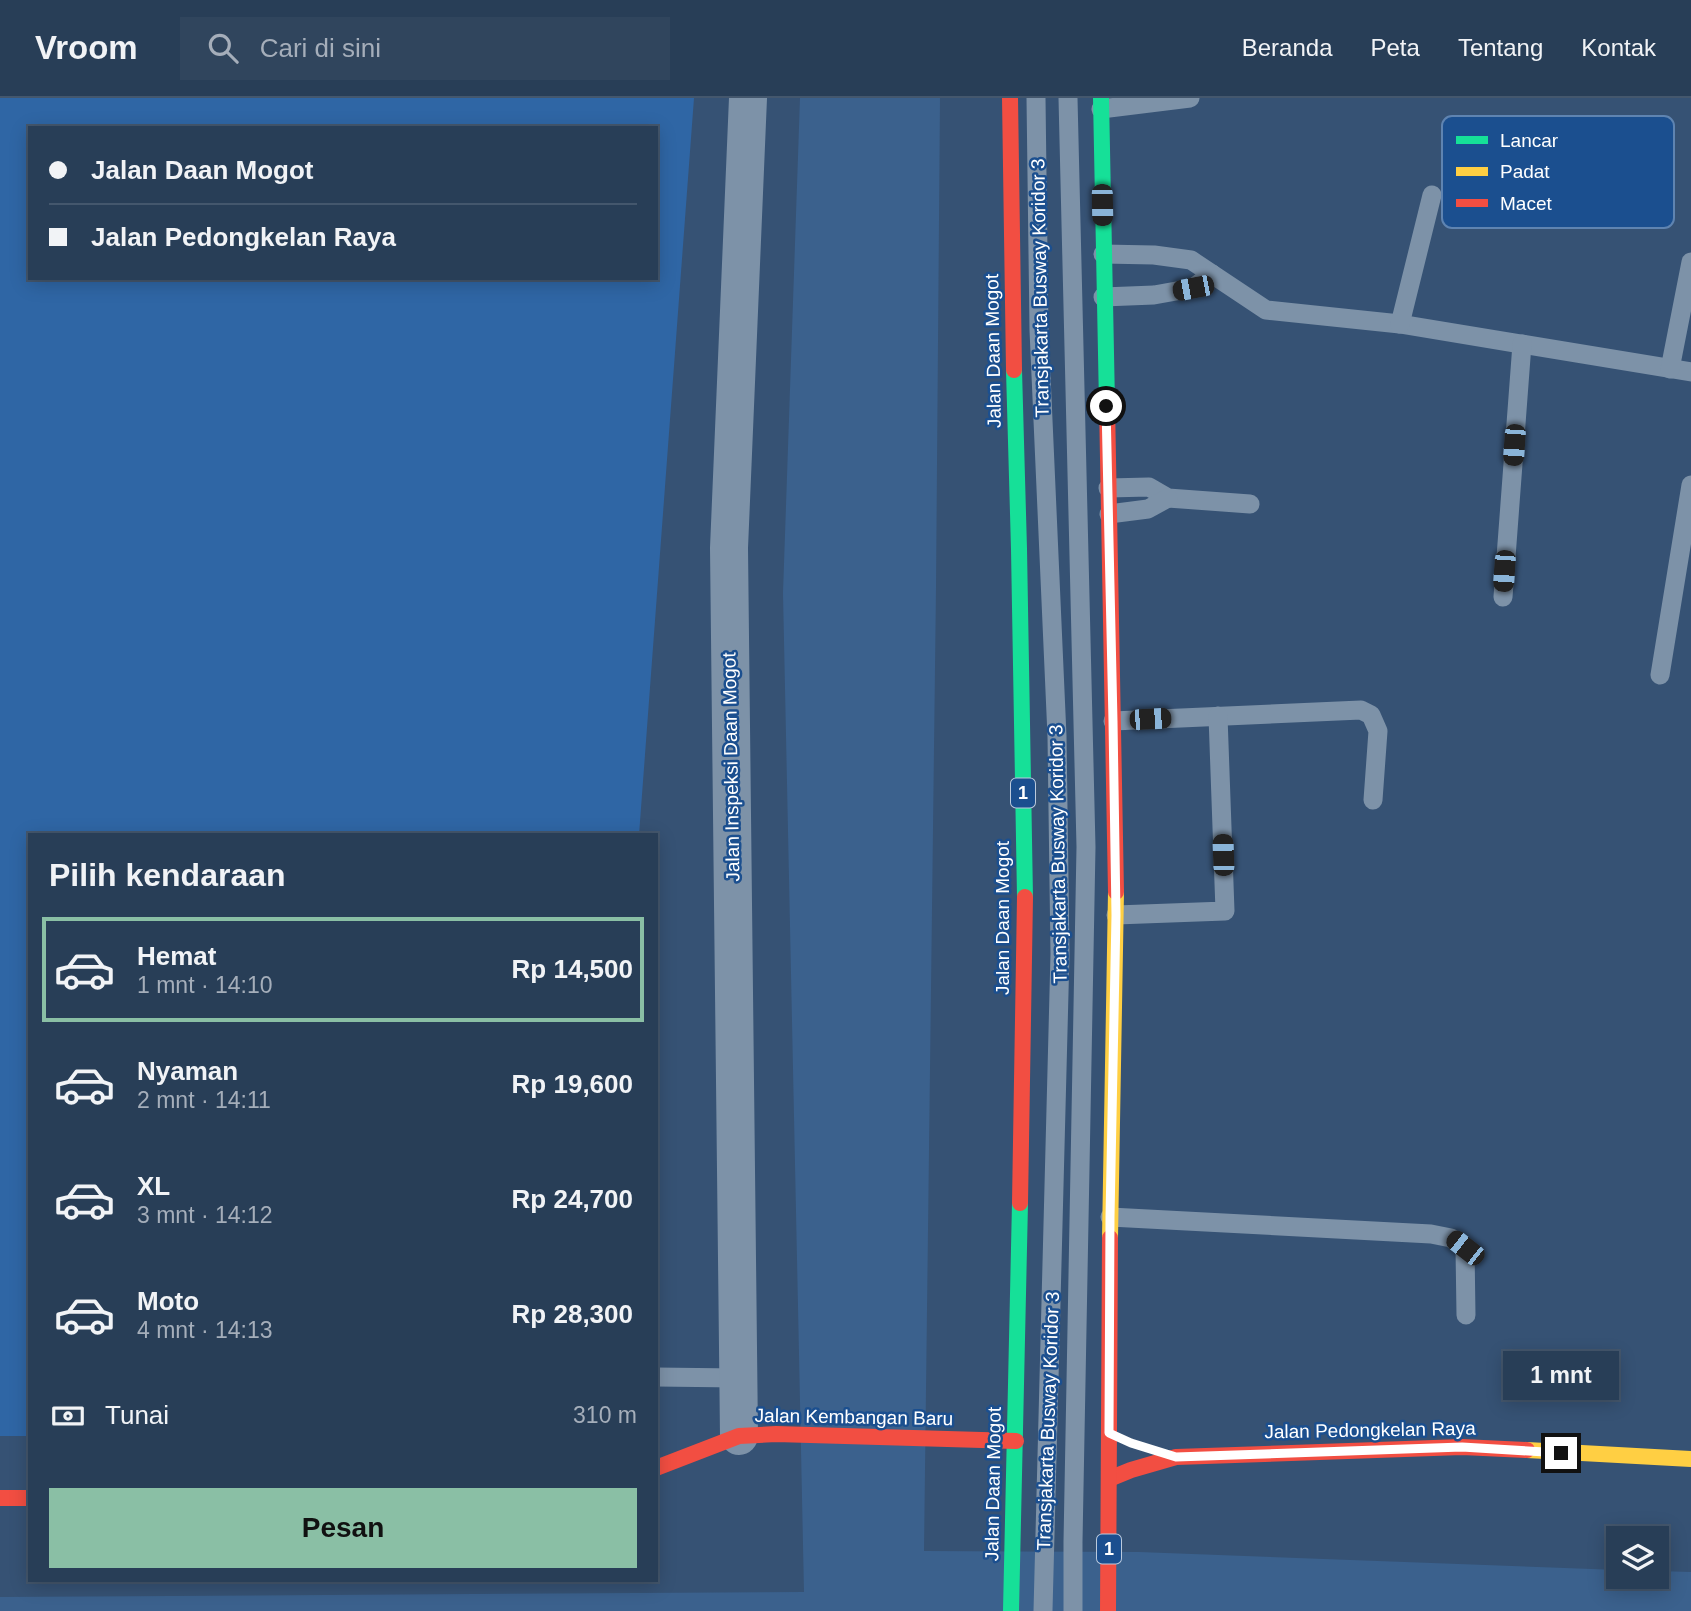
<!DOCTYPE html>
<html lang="id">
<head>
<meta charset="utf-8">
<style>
	:root { --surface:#283e57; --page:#30455d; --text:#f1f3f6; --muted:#a5aeba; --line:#44576d; --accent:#8abfa5 }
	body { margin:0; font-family:Arial,sans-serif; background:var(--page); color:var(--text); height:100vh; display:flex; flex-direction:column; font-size:26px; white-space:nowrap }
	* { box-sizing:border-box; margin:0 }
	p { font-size:23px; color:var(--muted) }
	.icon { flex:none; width:38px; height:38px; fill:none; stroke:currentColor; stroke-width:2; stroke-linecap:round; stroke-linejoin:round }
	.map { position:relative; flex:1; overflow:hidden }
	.sheet { position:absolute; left:28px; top:735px; width:630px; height:749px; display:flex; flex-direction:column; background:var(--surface); border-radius:0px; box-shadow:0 4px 18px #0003,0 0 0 2px var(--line) }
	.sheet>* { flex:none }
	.guide { position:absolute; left:28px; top:28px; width:630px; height:154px; border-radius:0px; box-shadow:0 4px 18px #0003,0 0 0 2px var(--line); display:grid; align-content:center; height:154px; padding:0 21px; background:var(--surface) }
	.fabs { position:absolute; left:1606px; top:1428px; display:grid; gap:14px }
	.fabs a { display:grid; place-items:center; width:63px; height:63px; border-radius:0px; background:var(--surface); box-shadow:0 4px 18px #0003,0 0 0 2px var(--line); font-size:35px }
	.end { position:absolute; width:32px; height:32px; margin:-16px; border:9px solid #fff; background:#111; box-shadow:0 0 0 4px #111 }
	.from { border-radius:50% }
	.bubble { position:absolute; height:49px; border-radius:0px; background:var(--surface); box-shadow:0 4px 18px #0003,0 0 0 2px var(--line); font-size:23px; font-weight:600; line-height:49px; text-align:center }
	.car { position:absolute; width:21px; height:42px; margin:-21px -10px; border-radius:9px; box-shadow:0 0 5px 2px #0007; background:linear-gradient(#222 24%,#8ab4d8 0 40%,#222 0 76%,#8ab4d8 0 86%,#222 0) }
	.guide b { display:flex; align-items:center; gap:24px; height:66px; font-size:26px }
	.guide b+b { border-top:2px solid var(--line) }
	.guide i { width:18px; height:18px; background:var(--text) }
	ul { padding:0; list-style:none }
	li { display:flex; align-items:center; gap:21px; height:105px; margin:0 14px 10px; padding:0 7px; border:4px solid transparent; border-radius:0px }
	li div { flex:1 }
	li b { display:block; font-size:26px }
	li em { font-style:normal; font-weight:600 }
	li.selected { border-color:var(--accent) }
	li>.icon { width:63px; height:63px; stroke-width:1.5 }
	h2 { padding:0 21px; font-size:32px; line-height:84px }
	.pay { display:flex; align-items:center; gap:18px; height:77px; padding:0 21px; font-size:26px }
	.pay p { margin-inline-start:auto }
	.button { display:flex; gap:14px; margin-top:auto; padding:14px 21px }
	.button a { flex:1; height:80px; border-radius:0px; background:var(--accent); color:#111; font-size:28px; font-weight:600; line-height:80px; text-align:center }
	header { display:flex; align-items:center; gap:42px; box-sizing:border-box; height:98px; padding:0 35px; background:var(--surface); border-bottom:2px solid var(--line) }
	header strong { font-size:33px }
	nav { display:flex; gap:38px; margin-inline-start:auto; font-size:24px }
	.search { width:490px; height:63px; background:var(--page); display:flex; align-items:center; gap:18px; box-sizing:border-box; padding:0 24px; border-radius:0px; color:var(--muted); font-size:26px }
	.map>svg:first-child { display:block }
</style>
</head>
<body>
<header>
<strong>Vroom</strong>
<div class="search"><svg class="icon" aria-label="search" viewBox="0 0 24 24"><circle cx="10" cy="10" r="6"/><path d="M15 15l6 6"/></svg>Cari di sini</div>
<nav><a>Beranda</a><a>Peta</a><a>Tentang</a><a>Kontak</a></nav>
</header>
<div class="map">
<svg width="1691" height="1513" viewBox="0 0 1691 1513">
	<rect width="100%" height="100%" fill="#365274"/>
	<!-- green -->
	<path fill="#2f66a5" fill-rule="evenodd" d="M0,0h694l-55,737h-609v601h-30zM30,30h626v150h-626z"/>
	<!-- water -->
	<path fill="#3b618d" d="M800,0h140l-4,490 -12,963 215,1 480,18v7h38v-6l34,1v39h-1691v-14l804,-5 -21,-999z"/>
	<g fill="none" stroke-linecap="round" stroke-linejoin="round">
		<!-- lane -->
		<g stroke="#7d92a8" stroke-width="19">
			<path d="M1036,0l3,232 18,406 3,218 -17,657"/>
			<path d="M1068,0l18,749 -13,695v69"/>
			<path d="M1101,11l89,-11"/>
			<path d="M1103,156l51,1 37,5 75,50 134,14 291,48"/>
			<path d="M1103,199l51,-2 39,-7 19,-14"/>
			<path d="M1400,226l32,-129"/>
			<path d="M1670,271l21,-107"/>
			<path d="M1108,390l41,-1 19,11 82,6"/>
			<path d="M1109,416l39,-5 20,-11"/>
			<path d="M1503,499l19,-253"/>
			<path d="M1660,577l31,-190"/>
			<path d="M1113,623l248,-11 10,5 7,16 -5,69"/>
			<path d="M1116,817l109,-4 -7,-195"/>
			<path d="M1110,1119l321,17 20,4 14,10 1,67"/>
			<path d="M656,1279l82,1"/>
		</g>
		<!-- street -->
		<path stroke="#7d92a8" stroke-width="38" d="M739,1338l-10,-888 19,-450"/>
		<!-- fast -->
		<g stroke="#16e098" stroke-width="16">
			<path d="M1101,0l6,306"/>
			<path d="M1014,272l5,179 6,348"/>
			<path d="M1011,1513l9,-408"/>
		</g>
		<!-- slow -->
		<g stroke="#ffcf43" stroke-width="16">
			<path d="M1110,1140l6,-346"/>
			<path d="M1527,1352l164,9"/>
		</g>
		<!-- jam -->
		<g stroke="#f24e42" stroke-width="16">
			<path d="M1010,0l4,272"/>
			<path d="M1107,306l9,488"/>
			<path d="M1020,1105l5,-306"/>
			<path d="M656,1370l83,-32 37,-2 240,7"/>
			<path d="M1109,1381l22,-9 45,-13 286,-10 65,3"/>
			<path d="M0,1400h30"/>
			<path d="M1108,1513l2,-373"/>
		</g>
	</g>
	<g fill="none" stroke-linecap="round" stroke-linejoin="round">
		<!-- route -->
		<path stroke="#fff" stroke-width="9" d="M1106,308l7,315 3,194 -6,302 -1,216 22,10 45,14 286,-10 99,6"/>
	</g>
	<g text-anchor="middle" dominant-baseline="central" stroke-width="5" stroke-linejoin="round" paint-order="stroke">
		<!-- shield labels -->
		<g fill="#1b4f8f" stroke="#bbcadd" stroke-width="2">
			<rect x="1011" y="680.5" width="24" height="29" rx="5"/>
			<rect x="1097" y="1436.5" width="24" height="29" rx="5"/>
		</g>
		<g font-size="18" font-weight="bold" fill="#fff">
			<text x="1023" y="695">1</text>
			<text x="1109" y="1451">1</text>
		</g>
		<!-- street labels -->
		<g font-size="19" fill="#fff" stroke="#1b4f8f">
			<text transform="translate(1040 190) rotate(-91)">Transjakarta Busway Koridor 3</text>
			<text transform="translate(993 253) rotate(-91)">Jalan Daan Mogot</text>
			<text transform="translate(731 669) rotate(-91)">Jalan Inspeksi Daan Mogot</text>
			<text transform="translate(1058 756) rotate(-91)">Transjakarta Busway Koridor 3</text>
			<text transform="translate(1002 820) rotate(-90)">Jalan Daan Mogot</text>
			<text transform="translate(854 1319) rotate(1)">Jalan Kembangan Baru</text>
			<text transform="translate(1048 1323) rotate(-88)">Transjakarta Busway Koridor 3</text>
			<text transform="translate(1370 1332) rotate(-1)">Jalan Pedongkelan Raya</text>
			<text transform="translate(993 1386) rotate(-89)">Jalan Daan Mogot</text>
		</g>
	</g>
	<!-- legend -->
	<rect x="1442" y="18" width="232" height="112" rx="10" fill="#1b4f8f" stroke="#5f84b1" stroke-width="2"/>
	<rect x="1456" y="38" width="32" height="8" fill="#16e098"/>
	<rect x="1456" y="69" width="32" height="9" fill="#ffcf43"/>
	<rect x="1456" y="101" width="32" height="8" fill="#f24e42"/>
	<g font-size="19" fill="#fff">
		<text x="1500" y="49">Lancar</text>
		<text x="1500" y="80">Padat</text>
		<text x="1500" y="112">Macet</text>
	</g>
</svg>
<div class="fabs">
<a><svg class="icon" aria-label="layers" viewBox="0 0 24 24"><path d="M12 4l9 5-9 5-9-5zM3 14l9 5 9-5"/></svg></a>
</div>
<i class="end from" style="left:1106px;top:308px"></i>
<i class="end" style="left:1561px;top:1355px"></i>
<div class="bubble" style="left:1503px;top:1253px;width:116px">1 mnt</div>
<i class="car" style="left:1102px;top:107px;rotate:179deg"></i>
<i class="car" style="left:1193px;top:190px;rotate:259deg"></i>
<i class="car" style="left:1514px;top:347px;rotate:184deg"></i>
<i class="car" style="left:1504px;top:473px;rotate:184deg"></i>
<i class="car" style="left:1150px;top:621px;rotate:87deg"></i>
<i class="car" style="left:1223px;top:757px;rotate:358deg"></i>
<i class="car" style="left:1465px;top:1150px;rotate:308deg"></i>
<div class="guide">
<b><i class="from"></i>Jalan Daan Mogot</b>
<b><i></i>Jalan Pedongkelan Raya</b>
</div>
<section class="sheet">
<h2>Pilih kendaraan</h2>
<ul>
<li class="selected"><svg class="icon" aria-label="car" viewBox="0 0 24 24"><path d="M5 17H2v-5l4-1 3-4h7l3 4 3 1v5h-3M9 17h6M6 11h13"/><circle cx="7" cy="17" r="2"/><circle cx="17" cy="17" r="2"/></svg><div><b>Hemat</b><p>1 mnt · 14:10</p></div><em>Rp 14,500</em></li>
<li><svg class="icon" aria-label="car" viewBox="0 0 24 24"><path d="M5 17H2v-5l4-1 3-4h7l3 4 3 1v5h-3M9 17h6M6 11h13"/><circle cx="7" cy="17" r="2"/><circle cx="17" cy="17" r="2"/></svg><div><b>Nyaman</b><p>2 mnt · 14:11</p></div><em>Rp 19,600</em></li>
<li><svg class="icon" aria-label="car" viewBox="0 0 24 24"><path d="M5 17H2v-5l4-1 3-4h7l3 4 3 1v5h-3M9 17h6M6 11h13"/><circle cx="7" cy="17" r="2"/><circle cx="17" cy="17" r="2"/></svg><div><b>XL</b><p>3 mnt · 14:12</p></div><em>Rp 24,700</em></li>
<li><svg class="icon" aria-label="car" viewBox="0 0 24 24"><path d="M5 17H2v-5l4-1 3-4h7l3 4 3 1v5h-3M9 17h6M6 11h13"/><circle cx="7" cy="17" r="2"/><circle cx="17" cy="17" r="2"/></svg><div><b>Moto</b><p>4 mnt · 14:13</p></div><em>Rp 28,300</em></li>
</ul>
<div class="pay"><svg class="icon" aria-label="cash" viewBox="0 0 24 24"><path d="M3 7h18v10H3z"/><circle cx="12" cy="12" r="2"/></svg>Tunai<p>310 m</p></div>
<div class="button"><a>Pesan</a></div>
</section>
</div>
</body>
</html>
